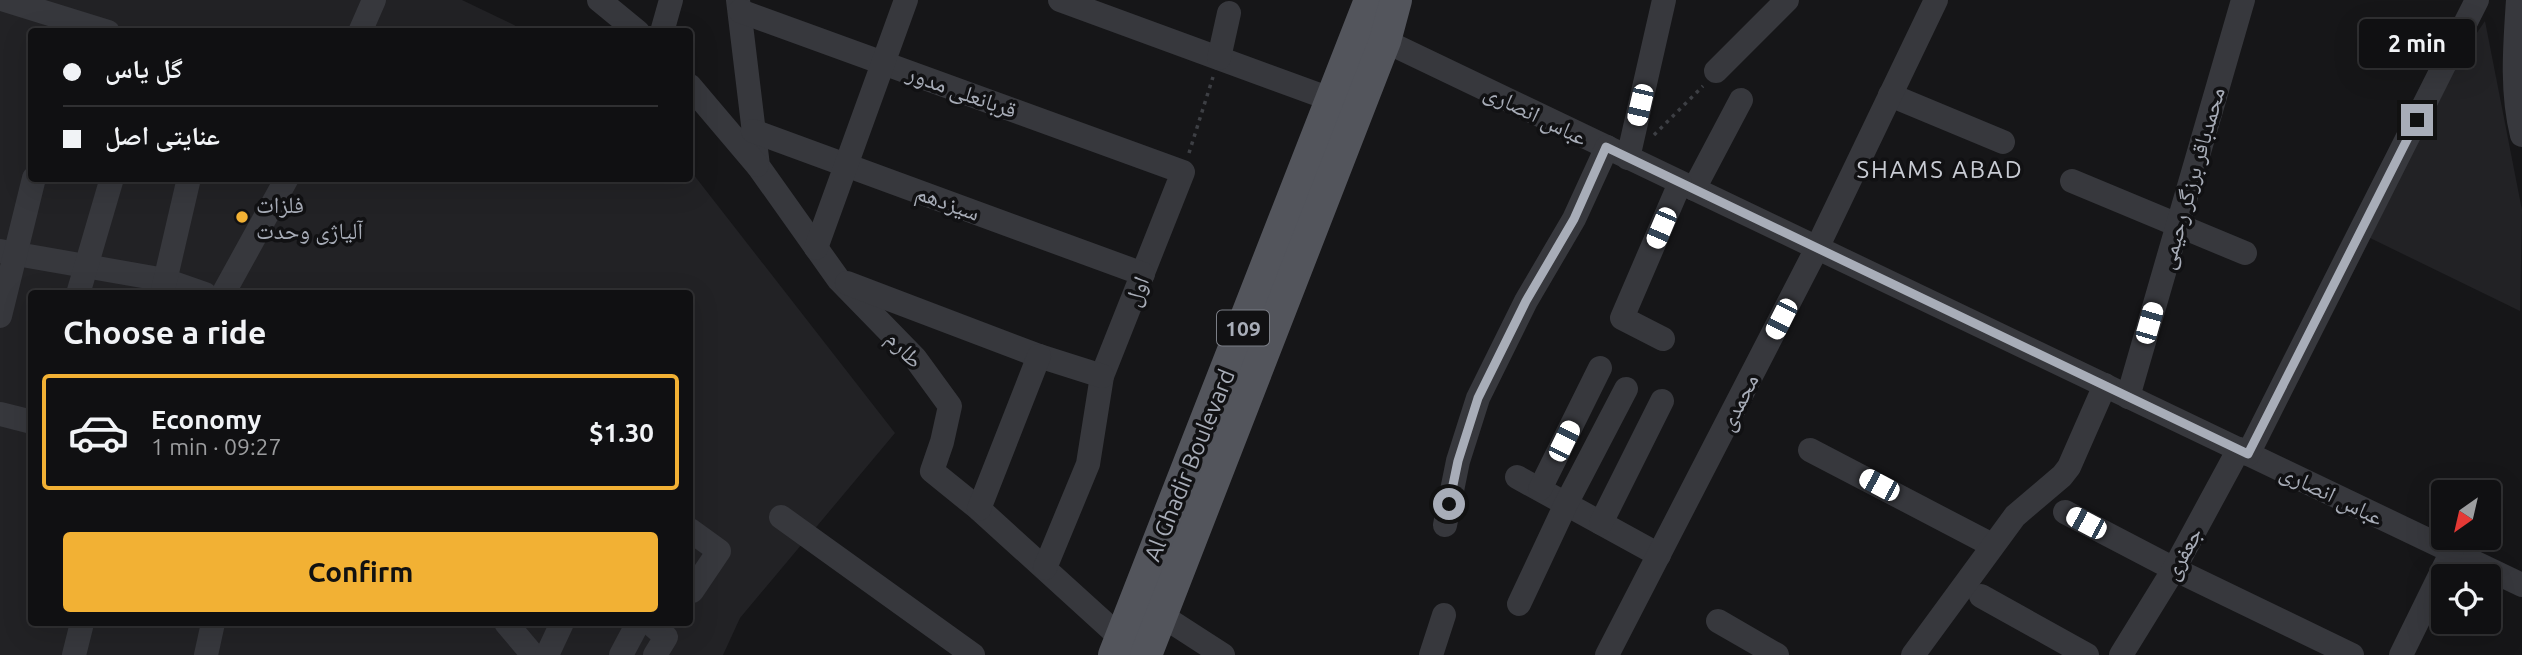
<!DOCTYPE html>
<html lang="en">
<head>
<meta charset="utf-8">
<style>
	:root { --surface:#101012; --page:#19191b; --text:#f1f3f6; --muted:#9c9d9f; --line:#303032; --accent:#f2b134 }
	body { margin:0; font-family:Ubuntu,"Noto Naskh Arabic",sans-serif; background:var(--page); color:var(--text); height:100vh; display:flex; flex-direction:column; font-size:26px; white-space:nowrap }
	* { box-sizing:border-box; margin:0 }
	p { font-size:23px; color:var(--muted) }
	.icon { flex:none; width:38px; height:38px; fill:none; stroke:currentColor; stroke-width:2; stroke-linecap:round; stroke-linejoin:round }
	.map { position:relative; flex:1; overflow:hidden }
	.side { position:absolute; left:28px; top:290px; width:665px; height:336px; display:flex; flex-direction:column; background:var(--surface); border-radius:7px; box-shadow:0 7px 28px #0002,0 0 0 2px var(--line) }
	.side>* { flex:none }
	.top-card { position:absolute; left:28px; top:28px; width:665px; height:154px; border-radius:7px; box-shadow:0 7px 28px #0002,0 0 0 2px var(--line); display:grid; align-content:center; height:154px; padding:0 35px; background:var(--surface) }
	.needle { width:46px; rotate:214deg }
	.tools { position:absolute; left:2431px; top:480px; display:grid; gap:14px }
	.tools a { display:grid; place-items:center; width:70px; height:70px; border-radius:7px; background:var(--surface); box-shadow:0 7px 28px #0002,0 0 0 2px var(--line); font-size:35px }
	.end { position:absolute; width:32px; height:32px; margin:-16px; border:9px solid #a8adb8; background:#111; box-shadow:0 0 0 4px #111 }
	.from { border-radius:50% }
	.bubble { position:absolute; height:49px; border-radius:7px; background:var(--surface); box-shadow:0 7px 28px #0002,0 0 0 2px var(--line); font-size:23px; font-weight:700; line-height:49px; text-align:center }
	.car { position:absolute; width:21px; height:42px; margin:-21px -10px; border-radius:9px; box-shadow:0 0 5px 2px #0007; background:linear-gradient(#fff 24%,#345 0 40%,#fff 0 76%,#345 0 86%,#fff 0) }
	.top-card b { display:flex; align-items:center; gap:24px; height:66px; font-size:26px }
	.top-card b+b { border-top:2px solid var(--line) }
	.top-card i { width:18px; height:18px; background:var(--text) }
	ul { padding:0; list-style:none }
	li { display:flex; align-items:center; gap:21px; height:116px; margin:0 14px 10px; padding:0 21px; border:4px solid transparent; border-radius:7px }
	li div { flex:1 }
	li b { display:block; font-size:26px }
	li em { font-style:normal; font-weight:700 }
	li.current { border-color:var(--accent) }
	li>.icon { width:63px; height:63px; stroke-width:1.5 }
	h2 { padding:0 35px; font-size:32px; line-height:84px }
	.cta { display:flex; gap:14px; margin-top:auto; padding:14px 35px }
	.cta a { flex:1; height:80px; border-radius:7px; background:var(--accent); color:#111; font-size:28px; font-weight:700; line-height:80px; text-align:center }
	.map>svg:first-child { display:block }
</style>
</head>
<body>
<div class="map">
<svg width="2522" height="655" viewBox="0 0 2522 655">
	<rect width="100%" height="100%" fill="#161618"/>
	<!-- built -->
	<g fill="#222225" fill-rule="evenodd">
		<path d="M0,0h462l52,25 9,6 -491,1v146h658v-8l205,263 -155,185 -17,37h-723zM32,294h658v329h-658z"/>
		<path d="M2485,21l37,189 -2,101 -152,-74 98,-188z"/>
	</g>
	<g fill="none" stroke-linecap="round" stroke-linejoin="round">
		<!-- path -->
		<g stroke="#3d3f44" stroke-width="3.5" stroke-dasharray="3.5 5" stroke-linecap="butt">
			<path d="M1654,135l49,-49"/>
			<path d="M1189,153l24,-76"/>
		</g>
		<!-- minor -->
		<g stroke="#37383d" stroke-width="24">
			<path d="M5,0l103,32"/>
			<path d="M599,0l39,32"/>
			<path d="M738,0l20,166 81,114 76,78 35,48 -8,36 -10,29 47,38 142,129"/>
			<path d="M1060,0l273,100"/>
			<path d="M2518,0c-3,45 -7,91 4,135"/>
			<path d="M740,11l443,161 -81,204 -14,88 -43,104"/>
			<path d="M360,32l14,-32"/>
			<path d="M662,32l9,-32"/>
			<path d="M1385,41l1137,544"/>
			<path d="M1219,58l10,-45"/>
			<path d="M1716,71l71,-71"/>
			<path d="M690,86l67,79"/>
			<path d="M1890,95l113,47"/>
			<path d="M753,131l390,143"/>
			<path d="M1628,158l36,-158"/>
			<path d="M2072,181l173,72"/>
			<path d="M1694,189l47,-89"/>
			<path d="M816,248l90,-248"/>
			<path d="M0,251l165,29 40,14"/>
			<path d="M847,283l192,73 63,20"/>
			<path d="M78,294l34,-116"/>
			<path d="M162,294l27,-116"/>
			<path d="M223,294l64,-116"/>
			<path d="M0,316l34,-138"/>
			<path d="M1663,339l-41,-21 58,-135"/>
			<path d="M2128,397l115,-397"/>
			<path d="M0,414l32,8"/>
			<path d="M1810,450l182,95"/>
			<path d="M2248,454l229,-454"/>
			<path d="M1517,477l142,78"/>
			<path d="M1540,489l60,-121"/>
			<path d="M979,509l60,-153"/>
			<path d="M2065,512l109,57 178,86"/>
			<path d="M781,517l192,138"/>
			<path d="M1601,523l61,-122"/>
			<path d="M1445,525l13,-64 20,-63 48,-97 48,-82 33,-72"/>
			<path d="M690,530l29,21 -27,40 -2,-2"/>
			<path d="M1981,596l106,59"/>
			<path d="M1519,604l47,-100 60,-115"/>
			<path d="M1161,615l62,40"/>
			<path d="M1718,621l59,34"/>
			<path d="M506,623l27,32"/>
			<path d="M650,623l16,14 -11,18"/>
			<path d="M74,655l8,-32"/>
			<path d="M206,655l7,-32"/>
			<path d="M547,655l15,-32"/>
			<path d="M621,655l17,-32"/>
			<path d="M1431,655l13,-40"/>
			<path d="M1607,655l210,-407 119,-248"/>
			<path d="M1913,655l102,-139 47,-40 7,-9 36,-82"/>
			<path d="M2121,655l53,-86 65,-120"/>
			<path d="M2401,655l51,-104"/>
		</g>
		<!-- major -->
		<g stroke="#53555c" stroke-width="32">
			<path d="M1114,655l256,-655"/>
			<path d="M1146,655l239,-614 11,-41"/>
		</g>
	</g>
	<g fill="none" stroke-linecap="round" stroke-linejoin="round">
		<!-- route -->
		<path stroke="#a8adb8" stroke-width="9" d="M1449,504l9,-43 20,-63 48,-97 48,-82 32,-72 642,307 169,-334"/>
	</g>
	<!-- markers -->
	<circle fill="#f2b134" stroke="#111113" stroke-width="2.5" cx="242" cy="217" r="7"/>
	<g text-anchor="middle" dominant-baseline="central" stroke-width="7" stroke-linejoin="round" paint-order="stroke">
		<!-- shield labels -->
		<rect fill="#111113" stroke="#7b7e86" stroke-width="2" x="1217" y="310.5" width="52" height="35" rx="5"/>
		<g font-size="21" font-weight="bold" fill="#a8adb8">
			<text x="1243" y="328">109</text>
		</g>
		<!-- street labels -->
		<g font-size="23" fill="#a8adb8" stroke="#111113">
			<text transform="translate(962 91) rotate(20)">قربانعلی مدور</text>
			<text transform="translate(1536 114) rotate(26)">عباس انصاری</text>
			<text transform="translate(2191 178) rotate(-74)">محمدباقر برزگر رحیمی</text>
			<text transform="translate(948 202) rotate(20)">سیزدهم</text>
			<text transform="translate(1136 291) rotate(-68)">اول</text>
			<text transform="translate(905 349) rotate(47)">طارم</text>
			<text transform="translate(1738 402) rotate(-63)">محمدی</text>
			<text transform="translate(1189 465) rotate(-68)">Al Ghadir Boulevard</text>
			<text transform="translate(2332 494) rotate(26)">عباس انصاری</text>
			<text transform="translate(2182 553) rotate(-61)">جعفری</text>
		</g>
		<!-- poi labels -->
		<g font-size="23" fill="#a8adb8" stroke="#111113" text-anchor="start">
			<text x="256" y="204">فلزات<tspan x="256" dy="26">آلیاژی وحدت</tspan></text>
		</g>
		<!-- neighbourhood labels -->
		<g font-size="24" letter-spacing="2" fill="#c9ccd4" stroke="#111113">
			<text x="1940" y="169">SHAMS ABAD</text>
		</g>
	</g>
</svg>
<div class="tools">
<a><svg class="needle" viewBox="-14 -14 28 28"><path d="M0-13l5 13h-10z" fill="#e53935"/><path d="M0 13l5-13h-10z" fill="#9c9d9f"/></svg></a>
<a><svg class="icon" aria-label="locate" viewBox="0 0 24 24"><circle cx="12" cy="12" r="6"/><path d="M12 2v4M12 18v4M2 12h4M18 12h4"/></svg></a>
</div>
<i class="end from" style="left:1449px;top:504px"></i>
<i class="end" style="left:2417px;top:120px"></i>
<div class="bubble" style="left:2359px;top:19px;width:116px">2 min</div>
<i class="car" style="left:1640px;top:105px;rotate:193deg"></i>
<i class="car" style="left:1661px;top:228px;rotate:203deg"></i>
<i class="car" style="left:1781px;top:319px;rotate:207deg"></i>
<i class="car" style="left:2149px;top:323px;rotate:16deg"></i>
<i class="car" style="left:1564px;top:441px;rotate:26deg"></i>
<i class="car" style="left:1879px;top:485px;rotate:298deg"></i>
<i class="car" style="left:2086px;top:523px;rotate:298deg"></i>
<div class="top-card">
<b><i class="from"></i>گل یاس</b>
<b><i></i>عنایتی اصل</b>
</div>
<section class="side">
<h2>Choose a ride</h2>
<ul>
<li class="current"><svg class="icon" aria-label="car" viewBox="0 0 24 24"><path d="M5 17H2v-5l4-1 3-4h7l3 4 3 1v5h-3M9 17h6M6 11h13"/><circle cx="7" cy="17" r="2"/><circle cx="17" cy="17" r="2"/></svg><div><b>Economy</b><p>1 min · 09:27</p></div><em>$1.30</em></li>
</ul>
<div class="cta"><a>Confirm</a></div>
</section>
</div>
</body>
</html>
